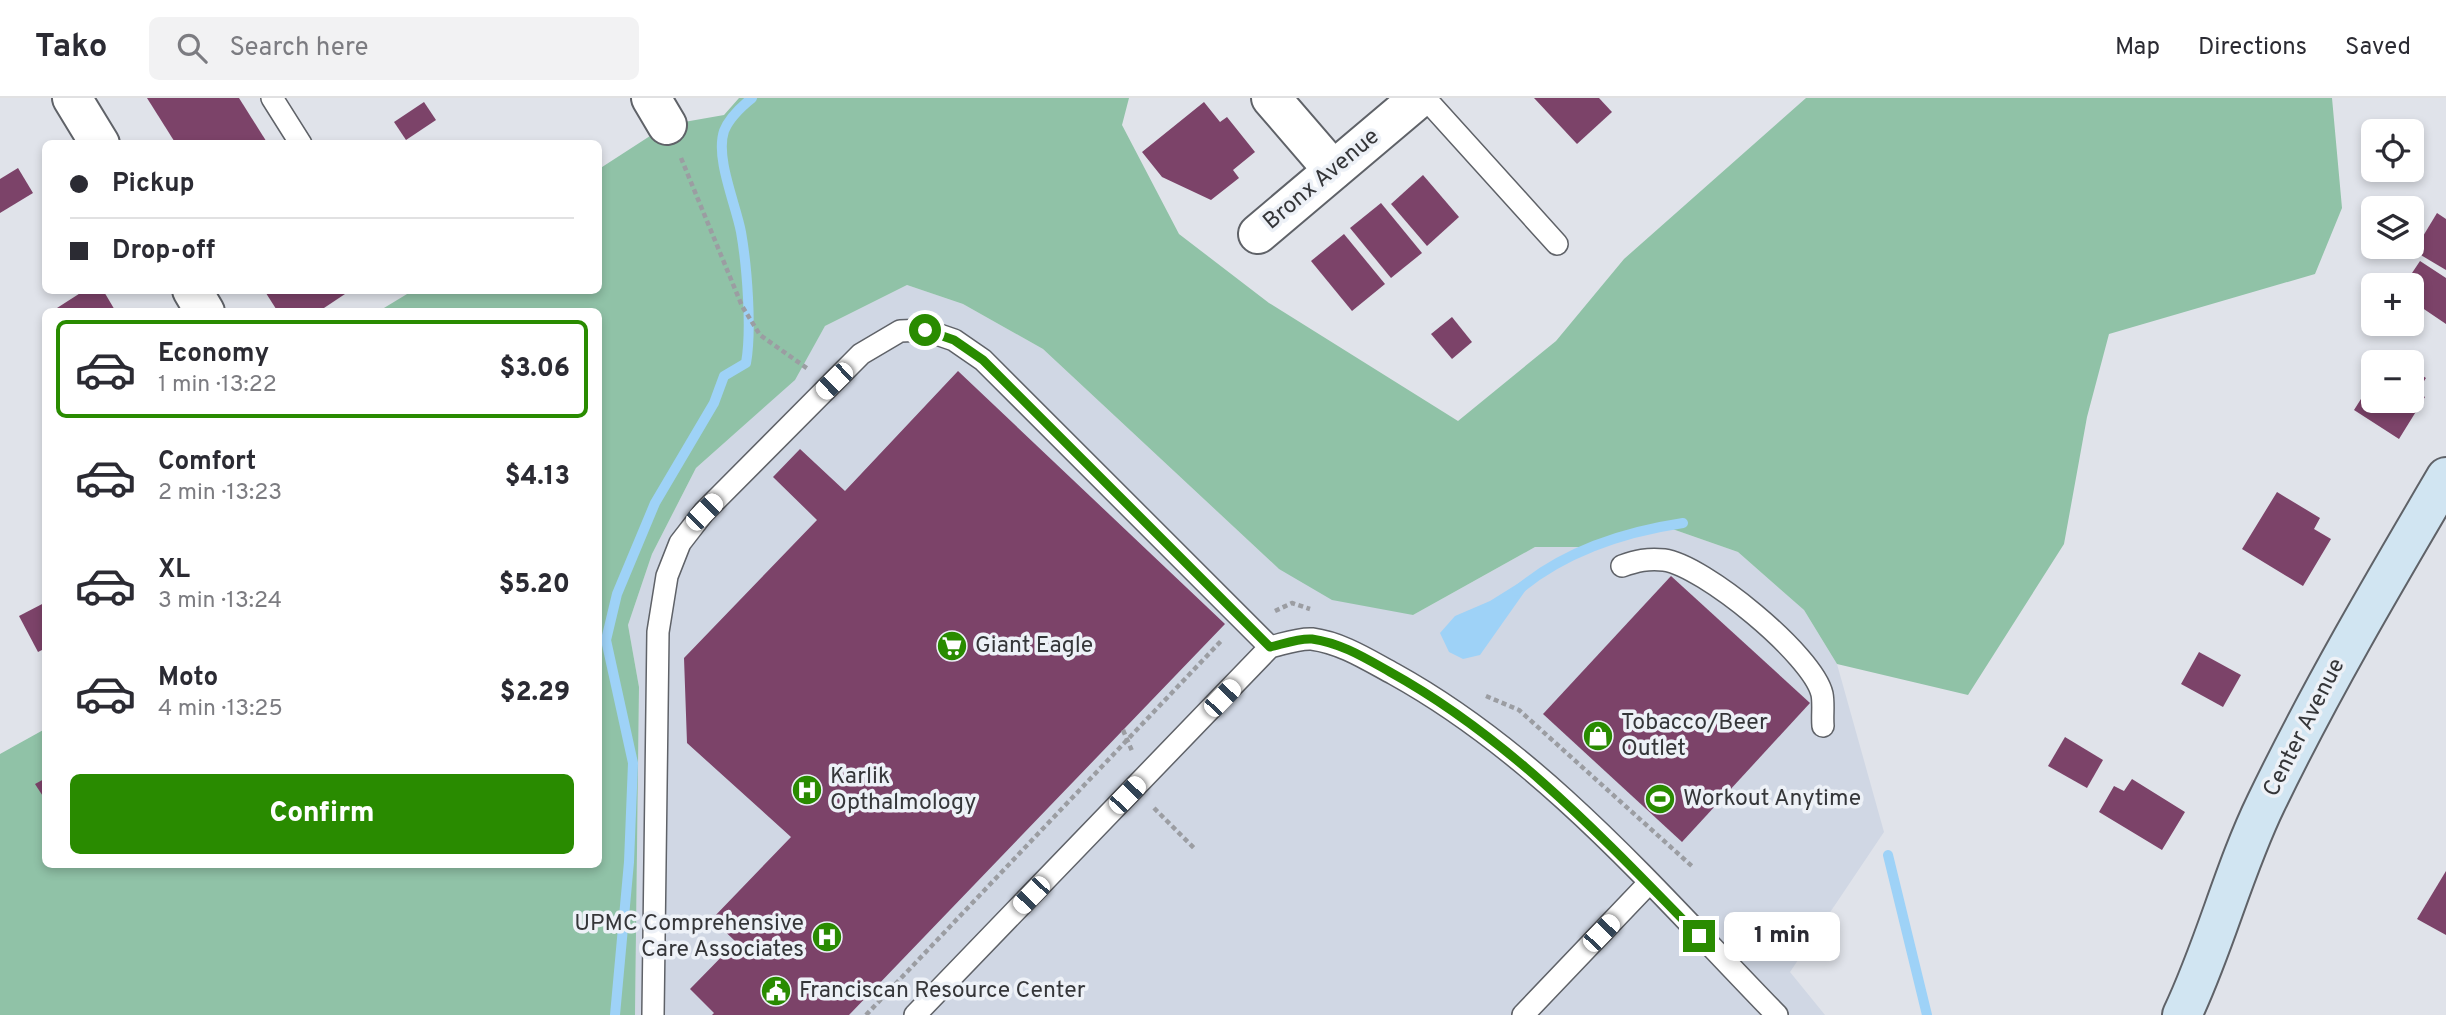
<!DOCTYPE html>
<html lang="en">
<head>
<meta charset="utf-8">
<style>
	:root { --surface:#fff; --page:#f2f2f3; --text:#2b2b33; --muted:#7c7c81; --line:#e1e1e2; --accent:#298b00 }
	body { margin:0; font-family:Overpass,sans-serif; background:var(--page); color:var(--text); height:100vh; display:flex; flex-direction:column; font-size:26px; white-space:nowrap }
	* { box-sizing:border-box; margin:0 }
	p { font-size:23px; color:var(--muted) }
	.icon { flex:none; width:38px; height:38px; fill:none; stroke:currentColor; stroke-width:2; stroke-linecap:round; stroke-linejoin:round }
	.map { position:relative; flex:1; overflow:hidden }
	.panel { position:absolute; left:42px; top:210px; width:560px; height:560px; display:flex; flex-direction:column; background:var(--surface); border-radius:10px; box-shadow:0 4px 10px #0003 }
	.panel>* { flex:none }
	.hud { position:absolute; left:42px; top:42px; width:560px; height:154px; border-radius:10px; box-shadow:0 4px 10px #0003; display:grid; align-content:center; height:154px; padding:0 28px; background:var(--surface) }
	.fabs { position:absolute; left:2361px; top:21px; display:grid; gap:14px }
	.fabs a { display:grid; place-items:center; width:63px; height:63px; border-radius:10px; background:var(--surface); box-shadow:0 4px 10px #0003; font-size:35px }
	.end { position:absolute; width:32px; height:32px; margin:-16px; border:9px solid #298b00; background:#fff; box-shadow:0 0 0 4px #fff }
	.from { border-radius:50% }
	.bubble { position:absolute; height:49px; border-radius:10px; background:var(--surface); box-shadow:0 4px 10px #0003; font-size:23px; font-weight:800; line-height:49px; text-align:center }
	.car { position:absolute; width:21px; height:42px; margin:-21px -10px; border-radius:9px; box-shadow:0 0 5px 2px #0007; background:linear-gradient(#fff 24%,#345 0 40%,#fff 0 76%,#345 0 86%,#fff 0) }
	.hud b { display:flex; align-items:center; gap:24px; height:66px; font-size:26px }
	.hud b+b { border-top:2px solid var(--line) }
	.hud i { width:18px; height:18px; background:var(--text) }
	ul { padding:12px 0 0; list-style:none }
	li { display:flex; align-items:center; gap:21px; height:98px; margin:0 14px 10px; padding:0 14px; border:4px solid transparent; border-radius:10px }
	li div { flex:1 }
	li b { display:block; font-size:26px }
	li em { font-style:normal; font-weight:800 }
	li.current { border-color:var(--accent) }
	li>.icon { width:63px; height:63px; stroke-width:1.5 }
	.primary-button { display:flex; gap:14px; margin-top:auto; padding:14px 28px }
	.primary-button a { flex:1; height:80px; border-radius:10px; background:var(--accent); color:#fff; font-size:28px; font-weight:800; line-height:80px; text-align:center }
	header { display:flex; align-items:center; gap:42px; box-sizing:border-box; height:98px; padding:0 35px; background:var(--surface); border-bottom:2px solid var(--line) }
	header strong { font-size:33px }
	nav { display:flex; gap:38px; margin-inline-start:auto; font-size:24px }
	.search { width:490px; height:63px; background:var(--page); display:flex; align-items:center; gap:18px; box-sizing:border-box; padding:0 24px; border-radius:10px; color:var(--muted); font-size:26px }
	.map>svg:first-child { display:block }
</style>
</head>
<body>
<header>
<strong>Tako</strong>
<div class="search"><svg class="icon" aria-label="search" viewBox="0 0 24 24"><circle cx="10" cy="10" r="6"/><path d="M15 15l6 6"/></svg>Search here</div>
<nav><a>Map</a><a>Directions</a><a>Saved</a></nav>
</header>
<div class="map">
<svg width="2446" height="917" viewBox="0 0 2446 917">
	<rect width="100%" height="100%" fill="#e0e3ea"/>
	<!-- built -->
	<path fill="#d0d7e4" d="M907,187l56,19 80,45 236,220 134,46 122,-68h65l58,-23 80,28 66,58 33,54 47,168 -94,140 35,43h-1190l4,-328 -11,-62 24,-71 44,-86 98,-88 31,-54z"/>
	<!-- green -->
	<path fill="#90c2a7" d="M739,0h390l-7,27 57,109 90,69 189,118 98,-80 68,-82 182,-161h526l10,110 -27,66 -206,60 -22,83 -23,127 -96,151 -131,-31 -33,-54 -66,-58 -80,-28 -58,23h-65l-122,68 -81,-15 -53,-31 -236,-220 -80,-45 -56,-19 -82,41 -30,54 -99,88 -44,86 -24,71 11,62 -4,328h-635v-261l45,-25 1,135h552v-552l-219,-1 33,-20 186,-1 1,-121 68,-44 57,-10z"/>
	<!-- water -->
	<path fill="#9ed2f7" d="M1527,480l1,9 -48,68 -17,4 -14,-7 -9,-19 15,-17 35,-15z"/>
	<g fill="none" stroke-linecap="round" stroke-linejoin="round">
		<!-- stream -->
		<g stroke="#9ed2f7" stroke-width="10">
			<path d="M1517,493c47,-40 106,-59 166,-68"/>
			<path d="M1888,757l39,160"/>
			<path d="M615,917l14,-153 4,-99 -27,-123 11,-46 38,-91 59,-100 10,-27 22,-13c6,-33 1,-97 -5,-131 -5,-27 -26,-74 -17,-101 5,-13 18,-25 28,-33"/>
		</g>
	</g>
	<!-- building -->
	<g fill="#7c4369">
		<path d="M147,0h92l29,46h-92z"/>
		<path d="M1534,0h65l13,14 -35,32z"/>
		<path d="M424,4l12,18 -30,20 -12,-18z"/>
		<path d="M1204,4l16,20 7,-5 28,35 -22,18 6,8 -28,22 -49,-23 -20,-25z"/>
		<path d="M18,70l15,25 -33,20v-34z"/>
		<path d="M1423,77l36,42 -32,29 -36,-42z"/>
		<path d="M1381,105l41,50 -31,25 -41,-50z"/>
		<path d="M2437,115l9,6v51l-32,-19z"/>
		<path d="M1344,136l41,50 -33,27 -41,-50z"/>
		<path d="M2420,163l26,17v46l-34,-23v-16h-8z"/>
		<path d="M85,192h18l13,22h-56l-3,-4z"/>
		<path d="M264,192h87l-33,22h-40z"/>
		<path d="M1452,219l20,25 -20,17 -21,-25z"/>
		<path d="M2389,257l11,7h-16z"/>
		<path d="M2412,271l14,9 -9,14 8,5 -26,42 -45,-29 19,-30v21h39z"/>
		<path d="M958,273l267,253 -376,391h-137l2,-2 -24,-24 46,-47 -24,-23 79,-82 -104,-94 -3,-85 133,-138 -44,-43 27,-28 45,42z"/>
		<path d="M2277,394l43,26 -6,11 17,10 -28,47 -61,-37z"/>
		<path d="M1671,478l139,127 -128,139 -139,-128z"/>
		<path d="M46,504v46l-8,4 -19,-36z"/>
		<path d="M2199,554l42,23 -18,32 -42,-23z"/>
		<path d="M2065,639l38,23 -16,28 -39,-22z"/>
		<path d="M46,680v23l-11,-17z"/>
		<path d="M2132,681l53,33 -23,38 -63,-38 15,-26 10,5z"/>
		<path d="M2446,773v64l-29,-16z"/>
	</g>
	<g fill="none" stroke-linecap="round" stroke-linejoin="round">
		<!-- lane casing -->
		<g stroke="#5f6268" stroke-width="24">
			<g id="lane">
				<path d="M272,0l29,46"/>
				<path d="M1425,0l132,146"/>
				<path d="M1622,468c14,-5 26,-8 42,-6 39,5 149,95 158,134 2,10 0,22 1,32"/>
				<path d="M653,917l5,-383 9,-56 13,-33 24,-31 157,-158 39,-23 25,-1 29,10 29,20 287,287"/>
				<path d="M915,917l355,-368c13,-3 29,-9 42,-8 30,4 56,21 82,35 150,83 265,220 383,341"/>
				<path d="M1523,917l125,-131"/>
			</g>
		</g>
		<!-- street casing -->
		<g stroke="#5f6268" stroke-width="42">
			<g id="street">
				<path d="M72,0l28,46"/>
				<path d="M651,0l16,27"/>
				<path d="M1271,0l62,72"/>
				<path d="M1258,136l161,-136"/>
				<path d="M192,192l13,22"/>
			</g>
		</g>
		<!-- secondary casing -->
		<g stroke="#5f6268" stroke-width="42">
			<path id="secondary" d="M2182,917c33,-69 51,-144 84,-212 54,-112 117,-219 180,-326"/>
		</g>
		<!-- path -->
		<g stroke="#9b9da2" stroke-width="4.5" stroke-dasharray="5 3.5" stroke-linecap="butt">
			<path d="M681,60l61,148 18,29 48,34"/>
			<path d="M1275,513l17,-8 18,6"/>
			<path d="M1486,598l33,14 175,158"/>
			<path d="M1123,632l9,21"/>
			<path d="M1154,710l41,41"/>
			<path d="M866,917l356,-375"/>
		</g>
		<!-- lane -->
		<use href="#lane" stroke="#fff" stroke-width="21"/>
		<!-- street -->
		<use href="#street" stroke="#fff" stroke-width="38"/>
		<!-- secondary -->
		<use href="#secondary" stroke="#d1e5f2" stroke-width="38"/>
	</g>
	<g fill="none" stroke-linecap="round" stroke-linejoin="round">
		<!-- route -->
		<path stroke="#298b00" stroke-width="9" d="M925,232l29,10 29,20 287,287c13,-3 29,-9 42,-8 29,4 53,19 78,33 121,67 213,166 309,264"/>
	</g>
	<!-- icons -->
	<defs>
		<g id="supermarket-disc" transform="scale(1.575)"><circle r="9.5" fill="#298b00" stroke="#edf1f7"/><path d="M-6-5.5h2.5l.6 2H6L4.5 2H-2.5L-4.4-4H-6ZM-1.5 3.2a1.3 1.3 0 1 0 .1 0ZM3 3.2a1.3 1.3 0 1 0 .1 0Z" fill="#fff"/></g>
		<g id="shop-disc" transform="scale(1.575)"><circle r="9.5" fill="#298b00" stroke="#edf1f7"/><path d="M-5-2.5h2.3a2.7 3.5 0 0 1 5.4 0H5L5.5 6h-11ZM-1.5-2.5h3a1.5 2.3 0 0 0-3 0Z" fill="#fff"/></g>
		<g id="hospital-disc" transform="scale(1.575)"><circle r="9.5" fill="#298b00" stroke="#edf1f7"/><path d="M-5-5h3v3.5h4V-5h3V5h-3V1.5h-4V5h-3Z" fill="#fff"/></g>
		<g id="stadium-disc" transform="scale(1.575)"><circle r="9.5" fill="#298b00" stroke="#edf1f7"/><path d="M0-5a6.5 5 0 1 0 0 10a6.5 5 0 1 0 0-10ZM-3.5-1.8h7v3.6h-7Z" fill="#fff"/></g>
		<g id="civic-disc" transform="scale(1.575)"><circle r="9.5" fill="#298b00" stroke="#edf1f7"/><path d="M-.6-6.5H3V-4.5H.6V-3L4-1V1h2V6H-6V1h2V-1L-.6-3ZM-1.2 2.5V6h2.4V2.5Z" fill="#fff"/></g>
	</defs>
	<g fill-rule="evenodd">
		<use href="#supermarket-disc" x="952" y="548"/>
		<use href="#shop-disc" x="1598" y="638"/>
		<use href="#hospital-disc" x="807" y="692"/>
		<use href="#stadium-disc" x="1660" y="701"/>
		<use href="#hospital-disc" x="827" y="839"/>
		<use href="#civic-disc" x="776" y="893"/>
	</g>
	<g text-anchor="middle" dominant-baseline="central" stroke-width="7" stroke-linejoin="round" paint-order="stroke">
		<!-- street labels -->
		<g font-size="23" fill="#353639" stroke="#edf1f7">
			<text transform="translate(1322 82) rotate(-40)">Bronx Avenue</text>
			<text transform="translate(2305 630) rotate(-63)">Center Avenue</text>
		</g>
		<!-- poi labels -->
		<g font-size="23" fill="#353639" stroke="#edf1f7" text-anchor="start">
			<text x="975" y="548">Giant Eagle</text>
			<text x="1621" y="625">Tobacco/Beer<tspan x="1621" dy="26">Outlet</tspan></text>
			<text x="830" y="679">Karlik<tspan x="830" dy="26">Opthalmology</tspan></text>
			<text x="1683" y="701">Workout Anytime</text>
			<text x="804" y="826" text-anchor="end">UPMC Comprehensive<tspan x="804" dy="26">Care Associates</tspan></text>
			<text x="799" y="893">Franciscan Resource Center</text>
		</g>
	</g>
</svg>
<div class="fabs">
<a><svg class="icon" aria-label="locate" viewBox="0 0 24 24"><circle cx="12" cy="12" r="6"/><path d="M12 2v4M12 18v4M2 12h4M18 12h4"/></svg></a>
<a><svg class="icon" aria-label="layers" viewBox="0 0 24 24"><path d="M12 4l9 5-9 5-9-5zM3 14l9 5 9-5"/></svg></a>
<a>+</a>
<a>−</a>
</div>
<i class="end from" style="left:925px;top:232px"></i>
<i class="end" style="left:1699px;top:838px"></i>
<div class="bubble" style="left:1724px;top:814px;width:116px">1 min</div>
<i class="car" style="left:834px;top:283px;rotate:226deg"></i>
<i class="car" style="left:704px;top:414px;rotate:45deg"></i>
<i class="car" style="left:1222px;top:600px;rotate:44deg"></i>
<i class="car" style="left:1127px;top:697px;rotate:44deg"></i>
<i class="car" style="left:1031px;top:797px;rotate:224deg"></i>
<i class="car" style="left:1601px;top:835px;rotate:44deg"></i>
<div class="hud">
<b><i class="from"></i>Pickup</b>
<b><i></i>Drop-off</b>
</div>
<section class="panel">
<ul>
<li class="current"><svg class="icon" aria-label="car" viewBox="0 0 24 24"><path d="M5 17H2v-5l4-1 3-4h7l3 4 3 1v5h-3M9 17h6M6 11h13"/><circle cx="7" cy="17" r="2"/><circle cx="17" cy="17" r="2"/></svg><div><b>Economy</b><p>1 min · 13:22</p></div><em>$3.06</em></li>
<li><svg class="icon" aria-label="car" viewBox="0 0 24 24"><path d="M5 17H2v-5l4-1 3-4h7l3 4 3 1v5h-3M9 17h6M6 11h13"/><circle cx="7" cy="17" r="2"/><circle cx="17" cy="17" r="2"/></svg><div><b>Comfort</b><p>2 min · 13:23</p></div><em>$4.13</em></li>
<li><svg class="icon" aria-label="car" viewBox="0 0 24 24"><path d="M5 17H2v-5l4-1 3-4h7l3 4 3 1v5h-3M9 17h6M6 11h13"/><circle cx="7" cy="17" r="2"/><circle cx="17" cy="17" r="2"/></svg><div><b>XL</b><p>3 min · 13:24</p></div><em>$5.20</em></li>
<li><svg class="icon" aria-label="car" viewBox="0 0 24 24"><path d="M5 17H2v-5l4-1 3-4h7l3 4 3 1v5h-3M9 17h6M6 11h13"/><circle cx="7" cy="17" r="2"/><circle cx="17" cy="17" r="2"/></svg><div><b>Moto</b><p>4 min · 13:25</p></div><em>$2.29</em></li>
</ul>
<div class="primary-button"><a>Confirm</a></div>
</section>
</div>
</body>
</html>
